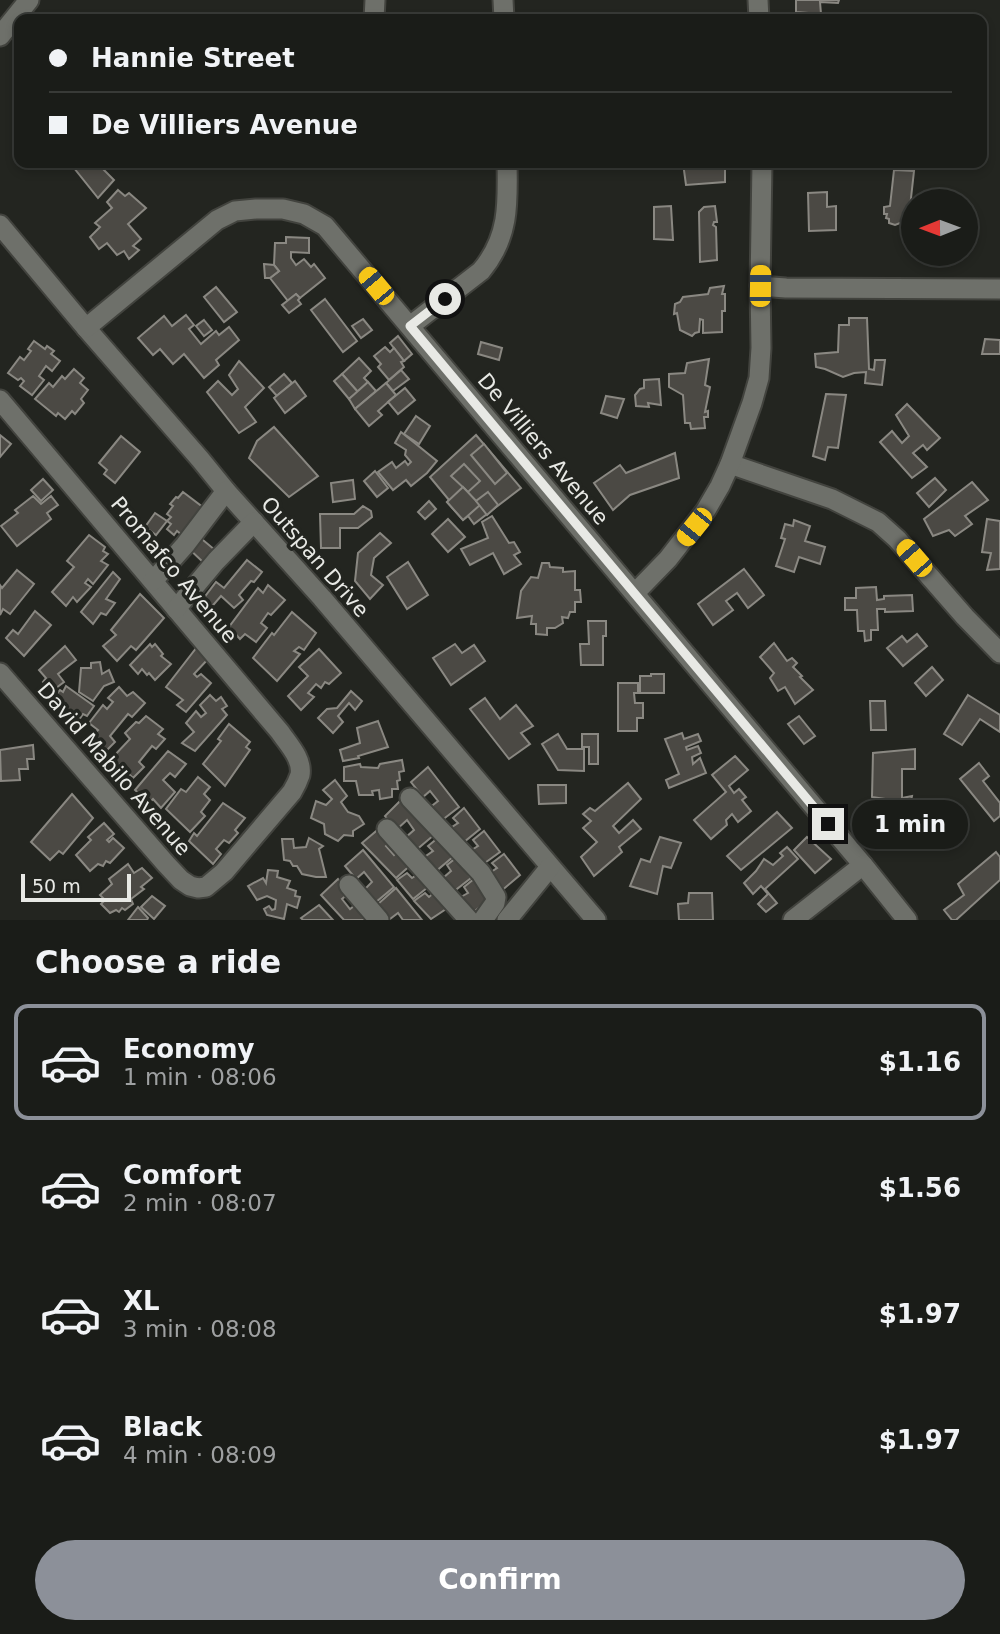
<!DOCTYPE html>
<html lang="en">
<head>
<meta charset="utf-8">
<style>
	:root { --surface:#1a1c18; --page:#272925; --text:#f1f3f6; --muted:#9fa1a2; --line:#383a37; --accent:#8c9099 }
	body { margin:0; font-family:"DejaVu Sans",sans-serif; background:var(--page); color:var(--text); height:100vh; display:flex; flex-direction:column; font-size:26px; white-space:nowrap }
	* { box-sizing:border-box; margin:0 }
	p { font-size:23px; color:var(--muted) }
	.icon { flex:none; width:38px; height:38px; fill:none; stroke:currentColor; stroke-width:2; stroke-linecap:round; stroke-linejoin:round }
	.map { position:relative; height:920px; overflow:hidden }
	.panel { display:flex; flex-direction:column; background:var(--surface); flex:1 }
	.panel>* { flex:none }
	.guide { position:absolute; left:14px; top:14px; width:973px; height:154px; border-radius:14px; box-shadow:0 4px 10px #0003,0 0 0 2px var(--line); display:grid; align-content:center; height:154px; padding:0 35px; background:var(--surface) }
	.needle { width:46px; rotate:269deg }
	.tools { position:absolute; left:901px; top:189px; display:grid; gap:14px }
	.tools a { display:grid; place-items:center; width:77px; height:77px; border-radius:50%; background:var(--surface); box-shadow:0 4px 10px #0003,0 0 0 2px var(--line); font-size:35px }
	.scale { position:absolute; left:21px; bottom:18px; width:110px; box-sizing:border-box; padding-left:7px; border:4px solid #e8e9e5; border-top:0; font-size:19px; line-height:24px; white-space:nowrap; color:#e8e9e5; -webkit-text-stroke:5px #232520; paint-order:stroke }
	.end { position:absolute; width:32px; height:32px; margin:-16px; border:9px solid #e8e9e5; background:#111; box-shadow:0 0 0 4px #111 }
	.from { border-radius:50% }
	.bubble { position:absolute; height:49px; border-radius:24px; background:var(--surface); box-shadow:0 4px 10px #0003,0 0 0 2px var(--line); font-size:23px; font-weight:800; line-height:49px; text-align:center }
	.car { position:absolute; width:21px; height:42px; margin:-21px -10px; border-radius:9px; box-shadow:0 0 5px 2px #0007; background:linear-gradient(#f5c518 24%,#345 0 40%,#f5c518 0 76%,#345 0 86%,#f5c518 0) }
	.guide b { display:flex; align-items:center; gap:24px; height:66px; font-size:26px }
	.guide b+b { border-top:2px solid var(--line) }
	.guide i { width:18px; height:18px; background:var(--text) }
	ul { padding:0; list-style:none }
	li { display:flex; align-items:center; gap:21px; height:116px; margin:0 14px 10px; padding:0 21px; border:4px solid transparent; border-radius:14px }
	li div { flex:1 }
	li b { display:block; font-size:26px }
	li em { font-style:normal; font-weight:800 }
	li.selected { border-color:var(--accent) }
	li>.icon { width:63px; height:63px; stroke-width:1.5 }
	h2 { padding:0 35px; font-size:32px; line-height:84px }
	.button { display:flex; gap:14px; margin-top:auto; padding:14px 35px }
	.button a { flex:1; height:80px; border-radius:42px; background:var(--accent); color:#fff; font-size:28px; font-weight:800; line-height:80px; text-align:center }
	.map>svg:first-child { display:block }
</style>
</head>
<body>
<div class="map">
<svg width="1000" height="920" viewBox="0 0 1000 920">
	<rect width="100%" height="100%" fill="#232520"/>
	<!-- building -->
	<g fill="#4b4944" stroke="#8a8882" stroke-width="2">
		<path d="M796,0h43l-1,3 -18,-1 1,12 -25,-2z"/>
		<path d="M70,163h33l-2,4 13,13 -16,18z"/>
		<path d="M683,163h42v19l-39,3z"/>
		<path d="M894,170l20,1 -6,54 -8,-2 -5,2 -6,-2v-4l-3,-1 1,-4h-3v-7l6,-1z"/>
		<path d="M118,190l7,6 4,-3 17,15 -18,16 13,15 -8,7 6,4 -10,9 -5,-8 -7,4 -10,-12 -8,6 -9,-12 10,-10 -5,-4 17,-15 -5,-6z"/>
		<path d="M827,192v15l9,-1v24l-27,1 -1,-38z"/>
		<path d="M671,206l2,34 -19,-1v-32z"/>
		<path d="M715,206l2,16h-3l-1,3 3,2 1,33 -17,2 -1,-50 5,-5z"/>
		<path d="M286,237l23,1v15l-18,-1v6l5,7 8,-6 7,8 3,-3 11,14 -25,20 -4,-4 -8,7 -18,-23 9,-7 -5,-6 1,-22h11z"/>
		<path d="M264,264l10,1 5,6 -9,7h-5z"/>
		<path d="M724,286l-2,8h3v17h-3v21l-19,1v-13l-3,-1 -1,13 -4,1 -3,3 -12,-6 -3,-17 -3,1 1,-10 5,-2 3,-5 25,-3 2,-6z"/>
		<path d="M216,287l21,25 -13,10 -20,-25z"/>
		<path d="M296,294l4,4 -2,2 3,4 -12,9 -7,-8z"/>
		<path d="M325,299l32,42 -14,11 -32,-42z"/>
		<path d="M186,315l8,10 -5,4 12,15 15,-13 3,4 10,-8 10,13 -23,20 3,5 -15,13 -20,-24 -11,10 -13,-15 -7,6 -15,-17 26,-22 8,10z"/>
		<path d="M849,318h18l2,51 5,1 1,-10h10l-3,25 -17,-2 1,-11 -12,1 -11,4 -18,-8 -9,-2 -1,-13 23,-2 1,-27h10z"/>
		<path d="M363,319l9,11 -11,8 -9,-12z"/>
		<path d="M204,320l8,10 -8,6 -8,-10z"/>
		<path d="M398,336l14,18 -8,7 -14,-18z"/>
		<path d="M985,339l15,1v14h-18z"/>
		<path d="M34,341l11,8 2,-3 7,5 -3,3 9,7 -8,10 -6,-5 -7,10 5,4 -12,15 -12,-9 4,-5 -3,-3 -3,2 -10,-7 12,-16 4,3 7,-9 -3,-2z"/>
		<path d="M481,342l21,6 -3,12 -21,-6z"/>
		<path d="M385,347l5,5 4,-4 10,13 -3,1 3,5 -15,13 -11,-13 3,-3 -7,-8z"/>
		<path d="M359,358l12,13 -7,7 4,4 -10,10 -16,-18z"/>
		<path d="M709,359l-4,26 5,2 -5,25 3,-1v6h-4l1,11 -14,1 -1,-6h-5l-2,-28 -14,-8v-13l16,-1 2,-10z"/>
		<path d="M239,361l25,27 -19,19 11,15 -17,11 -32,-41 11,-11 14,14 6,-6 -9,-14z"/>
		<path d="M74,369l10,9 -4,5 8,7 -7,9 3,4 -9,11 -3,-3 -7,8 -7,-6 -2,3 -21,-17 14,-16 4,4 9,-11 3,3z"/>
		<path d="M401,370l8,9 -16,12 -7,-8z"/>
		<path d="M284,374l8,9 -15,13 -8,-9z"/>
		<path d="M342,374l16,18 -9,7 -15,-18z"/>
		<path d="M659,379l2,26 -13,-2 1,4 -13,-1 -1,-11 5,-6 4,-1v-8z"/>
		<path d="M295,381l11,15 -21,17 -11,-15z"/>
		<path d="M368,382l8,9 -21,18 -6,-10z"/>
		<path d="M386,383l10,12 -18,16 4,4 -13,11 -14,-17z"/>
		<path d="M405,388l10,12 -17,14 -10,-12z"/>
		<path d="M826,394l20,1 -8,53 -10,-1 -3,13 -12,-4z"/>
		<path d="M606,396l18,3 -7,19 -16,-5z"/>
		<path d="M907,404l33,34 -13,12 -4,-5 -10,8 14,14 -15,11 -32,-36 12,-11 10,12 7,-7 -13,-21z"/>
		<path d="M416,416l14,10 -11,18 -15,-10z"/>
		<path d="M274,427l44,49 -29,21 -40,-39 8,-17z"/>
		<path d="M401,432l36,29 -10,12 -16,13 -5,-6 -13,10 -15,-18 14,-10 4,6 9,-7 3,4 3,-3 -6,-7 1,-5 -11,-7z"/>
		<path d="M0,435l11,9 -11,13z"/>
		<path d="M476,435l45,53 -47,36 -6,-8 -5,4 -16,-18 2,-2 -19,-23z"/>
		<path d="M121,436l19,16 -25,31 -11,-9 3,-4 -8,-7z"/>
		<path d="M484,444l23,29 -12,11 -24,-29z"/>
		<path d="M675,453l4,25 -49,17 -17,15 -19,-27 26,-18 6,8z"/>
		<path d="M464,464l16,17 -12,11 -17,-16z"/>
		<path d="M375,471l13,17 -11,9 -13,-16z"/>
		<path d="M935,478l11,12 -17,17 -12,-14z"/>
		<path d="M43,479l10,11 -12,11 -10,-11z"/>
		<path d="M353,480l2,19 -22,3 -2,-19z"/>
		<path d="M972,482l16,18 -23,16 7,8 -17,12 -6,-6 -16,6 -9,-17z"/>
		<path d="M463,487l17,18 -17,15 -16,-18z"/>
		<path d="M183,492l21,16 -22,27 -5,-4 -3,4 -7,-6 4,-5 -4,-3 4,-4 -4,-3 6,-8 -3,-2 6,-7 2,1z"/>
		<path d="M488,492l10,13 -11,10 -11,-14z"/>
		<path d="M33,496l8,8 10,-8 7,9 -11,8 4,6 -34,27 -16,-20 17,-13 -3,-3z"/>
		<path d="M429,501l7,8 -11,10 -7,-7z"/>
		<path d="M363,506l8,5 1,6 -14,11h-18v20h-19l-1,-34h34z"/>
		<path d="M155,513l12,8 -11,14 -11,-8z"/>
		<path d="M492,516l17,27 5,-1 6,10 -6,3 7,9 -17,10 -11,-21 -23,12 -9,-16 27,-11 -6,-16z"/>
		<path d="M448,519l17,18 -17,15 -16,-18z"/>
		<path d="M987,519l13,2v48l-13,1 4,-17 -9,-1z"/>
		<path d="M794,520l16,6 -5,15 20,6 -5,17 -21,-7 -5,15 -18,-6 9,-27 -4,-1 4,-14 8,2z"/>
		<path d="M380,533l11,10 -17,15 -3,17 12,10 -13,14 -15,-18 3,-28z"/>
		<path d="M89,535l16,12 -2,4 5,3 -7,7 7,4 -15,19 -5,-5 -3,4 6,4 -14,15 -4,-5 -7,9 -14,-14 22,-25 -7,-6z"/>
		<path d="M197,535l18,15 -11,13 -17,-16z"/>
		<path d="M247,560l15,12 -8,10 -3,-1 -12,14 4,5 -9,8 -13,-12 -12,14 -9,-7 16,-21 8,6z"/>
		<path d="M408,562l20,33 -21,14 -20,-32z"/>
		<path d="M542,563h7l1,4 13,1v4l12,-1v19h5l1,12h-6v10h-5l-2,6 -6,-1 1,6 -8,5h-8v7l-11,-1v-10h-5l1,-8 -15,2 4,-27 10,-14 7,1z"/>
		<path d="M744,569l20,26 -16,13 -11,-15 -11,8 7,9 -20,15 -15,-21z"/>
		<path d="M17,570l17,14 -24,30 -7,-5 -3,6v-30l2,3z"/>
		<path d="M113,572l7,7 -14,20 9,4 -9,12 -5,-2 -8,11 -12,-12z"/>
		<path d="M268,585l17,15 -14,15 -3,-2 -7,10 6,5 -11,14 -11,-8 -5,5 -11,-12 29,-39 5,5z"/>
		<path d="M876,587l1,13 7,-1v-3l28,-1 1,16 -28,1v-3h-8l1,21h-7v10l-6,1 -1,-10h-6l-1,-21h-12v-12h11v-10z"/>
		<path d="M140,594l24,24 -28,32 -5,-4 -14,15 -14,-15 13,-11 -5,-5z"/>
		<path d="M35,611l16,14 -27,31 -18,-18 7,-8 5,4z"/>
		<path d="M292,612l24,21 -12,17 -5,-3 -5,4 6,3 -23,27 -24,-23 19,-25 2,2z"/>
		<path d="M588,621h18v15h-3v29h-22l-1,-21h9z"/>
		<path d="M917,634l10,12 -24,20 -16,-18 15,-12 5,6z"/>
		<path d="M774,643l13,18 5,-3 5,5 -4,4 9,9 -2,1 13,13 -18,14 -10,-17 -7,4 -8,-13 4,-5 -14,-16z"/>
		<path d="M150,644l2,3 3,-3 8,10 -2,2 10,8 -16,16 -6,-7 -2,2 -5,-6 -4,5 -8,-9z"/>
		<path d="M455,644l7,9 12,-8 11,16 -34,24 -18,-27z"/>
		<path d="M65,646l11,14 -18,14 6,8 -12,9 -9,-9 3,-4 -7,-8z"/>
		<path d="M197,647l12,11 -15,16 3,3 4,-3 10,9 -25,29 -9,-7 6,-5 -17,-13z"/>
		<path d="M319,649l22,24 -12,11 -4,-2 -4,6 -5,-4 -8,9 6,4 -13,13 -13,-14 20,-20 -9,-9z"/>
		<path d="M100,662l2,12 7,-4 5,12 -10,4 -11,15 -14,-9 2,-24h10v-5z"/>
		<path d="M932,667l11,13 -17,16 -11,-13z"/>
		<path d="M651,674h13v19h-24v-17h11z"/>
		<path d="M618,683h20v10h-4l1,10h8v15h-6v13h-19z"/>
		<path d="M66,686l28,20 -7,10 -4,-2 -4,6 -8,-5 -2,2 -17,-18 8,-9 3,2z"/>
		<path d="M119,687l8,9 6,-4 12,11 -13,14 -4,-3 -18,22 5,6 -13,13 -13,-16 9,-9 -9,-7 14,-18 4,4 6,-7 -5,-4z"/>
		<path d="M351,691l11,10 -7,9 -6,-7 -11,13 5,6 -10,11 -15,-15 9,-9 10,-1z"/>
		<path d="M210,695l6,6 5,-4 6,9 -5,3 5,6 -32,36 -13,-8 12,-11 -8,-9 10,-12 5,6 5,-4 -6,-8z"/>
		<path d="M968,695l32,20v17l-20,-13 -18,26 -18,-11z"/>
		<path d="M485,698l15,21 16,-14 17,21 -12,7 9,11 -21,15 -39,-50z"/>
		<path d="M870,701h15l1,29h-15z"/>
		<path d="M146,716l17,13 -5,5 7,5 -9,10 -4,-3 -13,16 5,5 -11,11 -21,-20 18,-19 -5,-6 11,-11 3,1z"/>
		<path d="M799,716l16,20 -11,8 -16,-20z"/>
		<path d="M378,721l10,26 -30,9 1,2 -16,3 -3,-11 20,-7 -3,-15z"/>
		<path d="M229,724l21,18 -4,5 4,3 -25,36 -22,-22 18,-23 -3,-2z"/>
		<path d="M682,733l2,6 14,-5 3,7 -15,6 1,3 11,-4 3,7 -9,4 1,7 7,-6 6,15 -37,15 -3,-8 13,-6 -14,-35z"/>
		<path d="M558,734l9,15h17v22l-26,-1 -16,-26z"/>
		<path d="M582,734h16v30h-9v-17h-7z"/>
		<path d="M33,745l1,14h-7l1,10h-9l1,11 -19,1 -1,-31z"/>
		<path d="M915,749v20h-13v29l10,-2 -4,20 -23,-1 1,-16 -14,-2 1,-44z"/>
		<path d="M168,751l18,13 -11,13 -5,-4 -7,7 12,12 -14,16 -8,-9 -4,4 -14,-13z"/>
		<path d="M735,756l13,14 -19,16 5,7 5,-4 7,8 -4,3 9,11 -13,11 -6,-8 -6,6 1,5 -16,14 -17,-19 32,-28 -14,-17z"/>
		<path d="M402,760l2,11 -5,1 1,8 -3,1 1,8h-6v8l-12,2 -1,-9 -7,1 1,4h-14l-3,-14h-12v-14l16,-3 1,3 17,1 2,-4z"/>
		<path d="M979,763l10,13 -6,5 17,22v13l-6,5 -34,-42z"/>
		<path d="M428,767l31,40 -18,14 -12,-13 9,-7 -8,-10 -7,6 -12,-15z"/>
		<path d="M198,777l12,10 -6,7 6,6 -9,12 4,4 -15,16 -24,-23 15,-20 5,3z"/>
		<path d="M335,780l12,16 -6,6 7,10 11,4 5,8 -11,7v5l-9,-1 -6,6 -13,-7 -1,-10 -13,-6 5,-17 10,4 6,-6 -9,-9z"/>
		<path d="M628,783l13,16 -28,27 6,7 14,-13 8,9 -22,18 3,5 -28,24 -13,-19 16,-15 -14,-14 8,-7 -8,-7 7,-6 5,3z"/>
		<path d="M538,785h28v18l-27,1z"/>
		<path d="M72,794l21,24 -30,36 -4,-3 -9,9 -19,-18z"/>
		<path d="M402,799l32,36 -19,16 -10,-13 9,-8 -7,-10 -11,10 -11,-14z"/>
		<path d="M223,803l22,15 -10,12 3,3 -9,10 -5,-3 -8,9 5,5 -8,10 -24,-23 5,-8 3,3z"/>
		<path d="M464,808l16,21 -16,13 -12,-15 6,-4 -5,-5z"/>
		<path d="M777,812l15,16 -51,42 -14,-14z"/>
		<path d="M104,823l10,11 -7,6 2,2 4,-4 11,10 -14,15 -4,-2 -3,5 -5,-2 -8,7 -14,-16 15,-15 -3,-3z"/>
		<path d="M381,827l12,13 -7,6 8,9 6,-5 13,13 -17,15 -34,-35z"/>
		<path d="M484,831l16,21 -18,13 -12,-14 8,-5 -5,-6z"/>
		<path d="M439,837l15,19 -19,16 -12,-14 10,-7 -5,-5z"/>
		<path d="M660,837l21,6 -10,25 -8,-2 -6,28 -27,-8 11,-27 9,3z"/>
		<path d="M807,837l24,22 -16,14 -21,-23z"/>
		<path d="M309,838l14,8 -4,3 7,28h-10l-14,-3 -5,-8h-4l-3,-5 -6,-1 -2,-21h11l1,9 12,-1z"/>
		<path d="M787,847l11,12 -33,30 12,14 -11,9 -8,-8 10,-10 -7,-8 -8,8 -9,-11 12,-12 8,-12 9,6 10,-9 -3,-3z"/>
		<path d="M363,850l31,37 -18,15 -11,-13 7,-7 -8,-10 -8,7 -11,-13z"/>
		<path d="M996,852l4,5v23l-44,40h-4l-8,-10 20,-15 -6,-11z"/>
		<path d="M504,854l16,21 -20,17 -12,-18 9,-6 -5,-5z"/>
		<path d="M456,858l15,20 -18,14 -10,-14 8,-7 -4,-6z"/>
		<path d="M128,864l6,9 8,-5 10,10 -11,9 3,2 -13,10 2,5 -8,6 -3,-2 -3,4 -3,-2 -6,3 -9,-9 4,-4 -5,-5 12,-11 -3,-5z"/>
		<path d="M268,870l10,1 -1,6 13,4 -3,7 9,3 -1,5 5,1 -3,11 -10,-4 -3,15 -17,-4 -3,-6 5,-3 3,4 3,-1 1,-9 -9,-4 -10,4 -9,-14 15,-8 3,5z"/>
		<path d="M421,872l11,12 -19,15 -16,-19 10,-7 5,5z"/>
		<path d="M338,879l11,14 -7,6 8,10 9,-7 12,14 -6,4h-21l-23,-25z"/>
		<path d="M474,879l16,20 -19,15 -12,-16 9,-5 -4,-6z"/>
		<path d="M396,888l26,32h-19l-5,-7 -8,6 -12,-15z"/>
		<path d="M436,891l13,16 -18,12 -17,-18 11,-8 4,4z"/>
		<path d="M689,893h23l1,27h-34l-1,-16 10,-1z"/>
		<path d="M152,896l13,10 -11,13 -13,-12z"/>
		<path d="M319,905l14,15h-30l-2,-2z"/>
		<path d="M138,907l10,11 -1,2h-19z"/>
	</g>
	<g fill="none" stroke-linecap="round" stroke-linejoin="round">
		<!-- minor casing -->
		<g stroke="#42433e" stroke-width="23">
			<g id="minor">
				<path d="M503,0l1,19"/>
				<path d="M758,0l1,19"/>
				<path d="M374,19l1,-19"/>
				<path d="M0,36l29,-36"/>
				<path d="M0,225l86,103 114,131 26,32 96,107 274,322"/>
				<path d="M760,286l26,2 214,1"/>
				<path d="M410,326l71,-55c28,-33 27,-67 26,-108"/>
				<path d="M86,328l131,-108 18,-9 21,-2h27l21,5 21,12 538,639 44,55"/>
				<path d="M0,400l280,332c8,12 23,27 20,43 -2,6 -5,12 -8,17l-68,80 -18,15 -8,1 -8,-2 -9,-6 -15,-16 -166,-191"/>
				<path d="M730,464l102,35 46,23 19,17 68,78 35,36"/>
				<path d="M153,581l32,-36 41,-54"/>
				<path d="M635,593l33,-34 38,-49 14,-24 10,-22 22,-61 7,-25 2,-30 -1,-62 2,-123"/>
				<path d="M176,609l40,-48 38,-39"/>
				<path d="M410,798l71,75 15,24 -1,6 -12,17"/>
				<path d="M387,829l82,91"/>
				<path d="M349,885l30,35"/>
				<path d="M507,920l43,-53"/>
				<path d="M793,920l70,-55"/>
			</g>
		</g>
		<!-- minor -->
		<use href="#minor" stroke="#6e706a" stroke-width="19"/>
	</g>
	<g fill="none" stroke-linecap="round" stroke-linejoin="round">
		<!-- route -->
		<path stroke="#e8e9e5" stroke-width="9" d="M445,299l-35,27 418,498"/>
	</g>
	<g text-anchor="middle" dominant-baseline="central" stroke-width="7" stroke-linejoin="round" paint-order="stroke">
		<!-- street labels -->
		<g font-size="21" fill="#e8e9e5" stroke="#232520">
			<text transform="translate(543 449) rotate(50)">De Villiers Avenue</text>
			<text transform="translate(315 557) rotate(49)">Outspan Drive</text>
			<text transform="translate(174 570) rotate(50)">Promafco Avenue</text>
			<text transform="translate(114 769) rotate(49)">David Mabilo Avenue</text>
		</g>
	</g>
</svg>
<div class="tools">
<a><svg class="needle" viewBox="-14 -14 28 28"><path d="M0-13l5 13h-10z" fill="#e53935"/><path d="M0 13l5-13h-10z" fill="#9fa1a2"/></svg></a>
</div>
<div class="scale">50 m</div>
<i class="end from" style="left:445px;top:299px"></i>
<i class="end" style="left:828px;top:824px"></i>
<div class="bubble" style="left:852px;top:800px;width:116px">1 min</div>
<i class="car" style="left:376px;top:286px;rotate:320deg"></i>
<i class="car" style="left:760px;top:286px;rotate:1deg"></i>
<i class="car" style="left:694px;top:527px;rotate:219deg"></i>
<i class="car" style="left:914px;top:558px;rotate:319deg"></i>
<div class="guide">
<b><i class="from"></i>Hannie Street</b>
<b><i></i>De Villiers Avenue</b>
</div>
</div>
<section class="panel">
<h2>Choose a ride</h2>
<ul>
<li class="selected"><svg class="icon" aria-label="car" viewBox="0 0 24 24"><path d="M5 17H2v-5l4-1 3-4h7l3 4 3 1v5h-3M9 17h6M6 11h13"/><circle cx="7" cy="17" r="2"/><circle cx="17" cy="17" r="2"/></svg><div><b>Economy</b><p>1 min · 08:06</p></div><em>$1.16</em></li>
<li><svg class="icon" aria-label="car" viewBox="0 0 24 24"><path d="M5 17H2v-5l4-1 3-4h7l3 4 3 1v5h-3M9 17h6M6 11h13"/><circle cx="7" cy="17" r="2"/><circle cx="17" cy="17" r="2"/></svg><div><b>Comfort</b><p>2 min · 08:07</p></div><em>$1.56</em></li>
<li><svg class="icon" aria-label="car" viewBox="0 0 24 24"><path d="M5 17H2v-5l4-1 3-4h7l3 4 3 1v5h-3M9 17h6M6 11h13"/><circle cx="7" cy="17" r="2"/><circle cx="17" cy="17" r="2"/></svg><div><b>XL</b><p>3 min · 08:08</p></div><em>$1.97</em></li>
<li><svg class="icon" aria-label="car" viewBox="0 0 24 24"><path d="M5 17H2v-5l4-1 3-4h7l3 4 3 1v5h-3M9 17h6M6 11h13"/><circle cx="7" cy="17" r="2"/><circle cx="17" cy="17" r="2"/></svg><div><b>Black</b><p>4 min · 08:09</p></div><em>$1.97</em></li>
</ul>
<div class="button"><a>Confirm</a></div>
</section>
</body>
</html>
